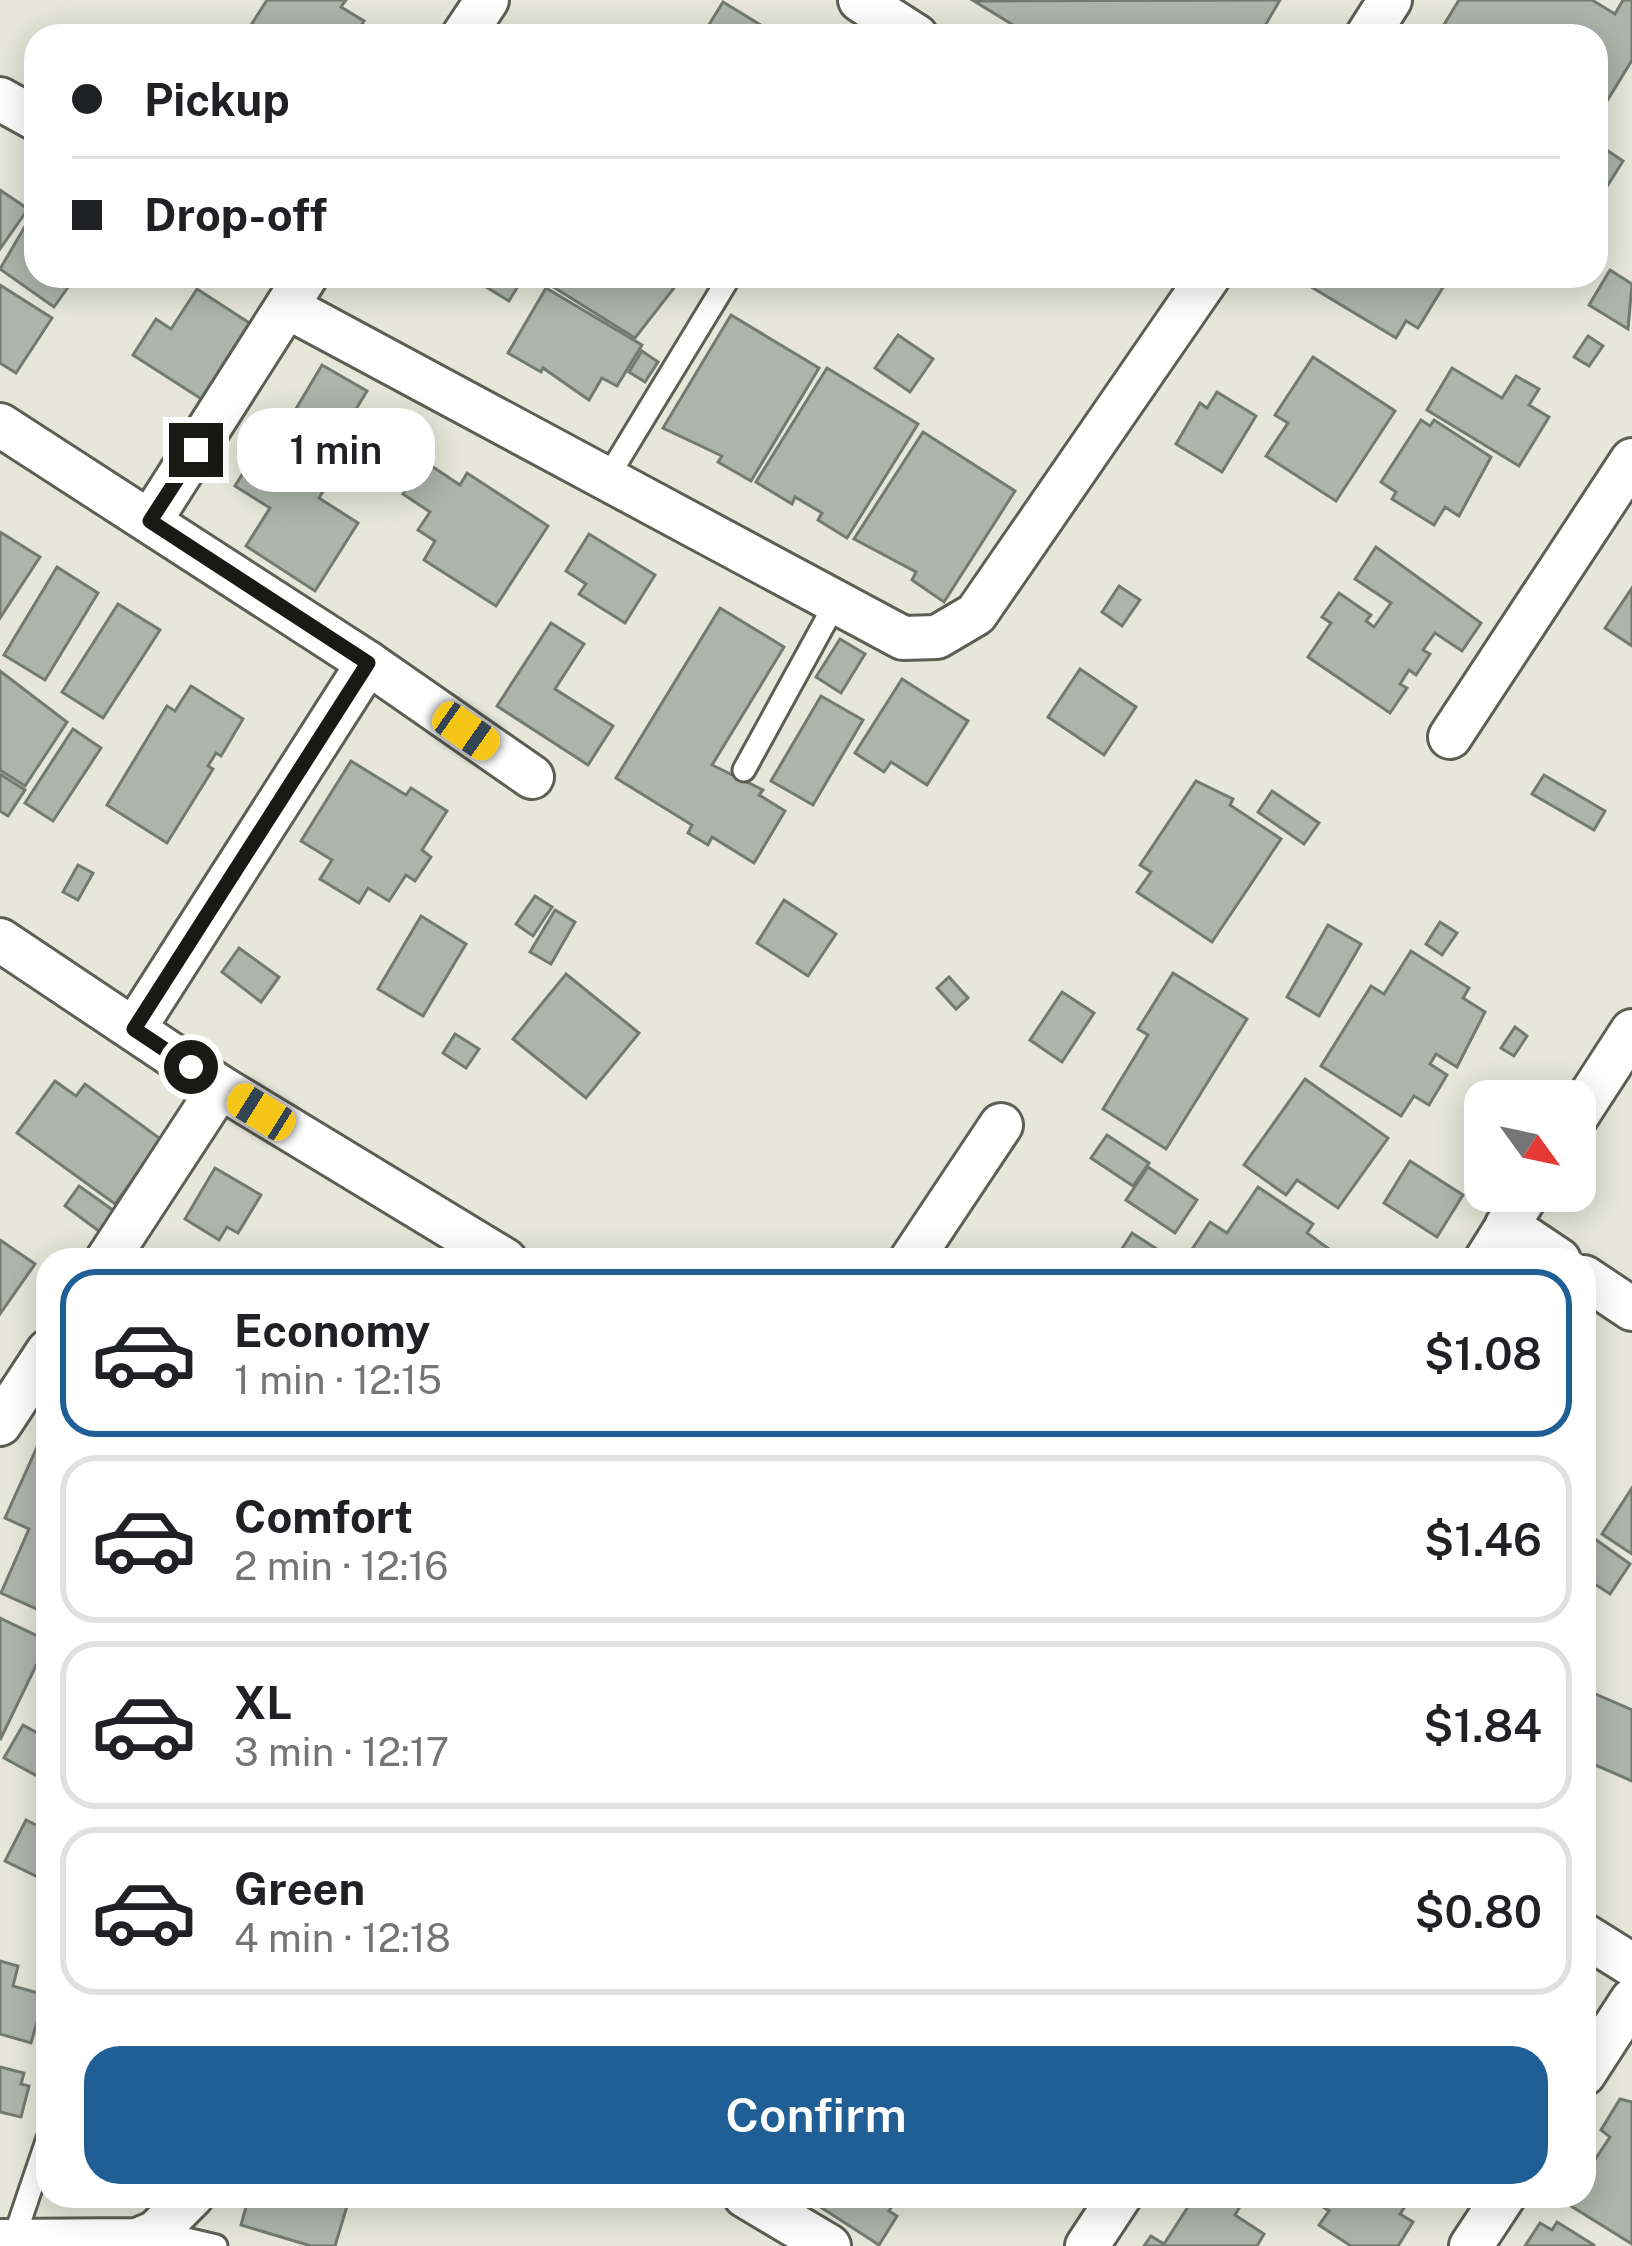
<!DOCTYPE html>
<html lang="en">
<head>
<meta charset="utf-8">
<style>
	:root { --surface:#fff; --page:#f6f6f6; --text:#202124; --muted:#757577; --line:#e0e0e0; --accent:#205f95 }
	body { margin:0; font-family:"Public Sans",sans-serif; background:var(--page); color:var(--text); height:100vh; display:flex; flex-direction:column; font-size:45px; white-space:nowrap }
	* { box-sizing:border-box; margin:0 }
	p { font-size:39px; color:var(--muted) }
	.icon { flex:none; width:66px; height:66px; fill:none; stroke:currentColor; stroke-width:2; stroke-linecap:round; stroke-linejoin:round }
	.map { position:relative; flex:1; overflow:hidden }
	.drawer { position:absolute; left:36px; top:1248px; width:1560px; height:960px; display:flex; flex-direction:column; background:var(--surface); border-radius:36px; box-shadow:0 6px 30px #0003 }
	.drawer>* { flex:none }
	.top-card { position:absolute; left:24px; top:24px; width:1584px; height:264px; border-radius:36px; box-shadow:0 6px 30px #0003; display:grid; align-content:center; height:264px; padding:0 48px; background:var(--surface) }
	.needle { width:78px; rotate:123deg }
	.fabs { position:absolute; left:1464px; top:1080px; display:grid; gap:24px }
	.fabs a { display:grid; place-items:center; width:132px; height:132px; border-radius:24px; background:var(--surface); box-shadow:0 6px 30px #0003; font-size:60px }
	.end { position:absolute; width:54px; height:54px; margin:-27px; border:15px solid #191a15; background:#fff; box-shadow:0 0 0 6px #fff }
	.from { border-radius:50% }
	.bubble { position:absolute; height:84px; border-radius:36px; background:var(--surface); box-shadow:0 6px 30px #0003; font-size:39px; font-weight:600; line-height:84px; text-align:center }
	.car { position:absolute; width:36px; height:72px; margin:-36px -18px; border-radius:15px; box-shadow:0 0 9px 3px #0007; background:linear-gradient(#f5c518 24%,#345 0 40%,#f5c518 0 76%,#345 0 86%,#f5c518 0) }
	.top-card b { display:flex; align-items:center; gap:42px; height:114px; font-size:45px }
	.top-card b+b { border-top:3px solid var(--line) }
	.top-card i { width:30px; height:30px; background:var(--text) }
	ul { padding:21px 0 0; list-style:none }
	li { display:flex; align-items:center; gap:36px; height:168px; margin:0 24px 18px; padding:0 24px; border:6px solid var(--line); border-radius:36px }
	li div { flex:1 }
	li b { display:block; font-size:45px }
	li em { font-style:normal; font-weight:600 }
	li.active { border-color:var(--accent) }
	li>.icon { width:108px; height:108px; stroke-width:1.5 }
	.button { display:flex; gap:24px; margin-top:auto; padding:24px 48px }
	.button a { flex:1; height:138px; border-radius:36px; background:var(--accent); color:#fff; font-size:48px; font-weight:600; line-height:138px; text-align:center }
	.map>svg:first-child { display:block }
</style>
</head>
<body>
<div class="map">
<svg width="1632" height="2246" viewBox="0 0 1632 2246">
	<rect width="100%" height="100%" fill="#e6e7da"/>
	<!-- building -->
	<g fill="#adb5ab" stroke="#737b71" stroke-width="3">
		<path d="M267,0h79l-5,7 23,14 -10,15h-110z"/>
		<path d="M1280,0l-21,36h-228l-57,-35z"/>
		<path d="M1459,0h133l23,14 8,-14h9v60l-36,59v-83h-140l-14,-8z"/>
		<path d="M723,2l49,30 -2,4h-68z"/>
		<path d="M1599,145l24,16 -27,43v-55z"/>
		<path d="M0,190l28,19 -28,40z"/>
		<path d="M30,218l6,4v54h40l-22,31 -54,-38z"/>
		<path d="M1610,270l22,14 -4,45 -39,-24z"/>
		<path d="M468,276h56l-15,25z"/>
		<path d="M552,276h102l20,12 -39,50 -88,-55z"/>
		<path d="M1293,276h157l-32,52 -12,-7 -10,17z"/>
		<path d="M0,285l52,33 -36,55 -16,-10z"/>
		<path d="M546,288l96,57 -25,41 -15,-8 -13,22 -46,-32 -2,4 -33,-19z"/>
		<path d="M197,289l54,35 -45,78 -73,-47 23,-36 15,10z"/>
		<path d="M731,315l88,53 -68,113 -33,-19 4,-6 -59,-28z"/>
		<path d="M898,335l35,24 -23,33 -35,-24z"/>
		<path d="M1588,336l15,10 -14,20 -15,-9z"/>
		<path d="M642,351l16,11 -13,20 -16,-10z"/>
		<path d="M1313,357l82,54 -59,90 -70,-45 22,-33 -13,-8z"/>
		<path d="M322,365l45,26 -39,64 -44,-26z"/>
		<path d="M827,368l91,56 -71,114 -29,-18 4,-7 -27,-16 -3,7 -36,-22z"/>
		<path d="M1452,368l50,30 14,-22 23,13 -10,16 20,12 -30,49 -92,-56z"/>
		<path d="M1217,392l39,24 -34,56 -46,-28 24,-41 7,5z"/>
		<path d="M1421,420l9,6 4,-6 57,37 -32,59 -14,-9 -11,18 -42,-26 4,-7 -15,-10z"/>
		<path d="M923,432l92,59 -71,111 -32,-22 4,-8 -62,-33z"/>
		<path d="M260,446l65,42 -6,10 39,25 -43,68 -69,-45 24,-38 -35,-22z"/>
		<path d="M424,461l36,24 7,-12 81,53 -52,80 -72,-46 11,-19 -17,-11 12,-18 -27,-18z"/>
		<path d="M0,532l40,25 -40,61z"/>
		<path d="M589,534l66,41 -30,48 -46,-29 7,-10 -20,-13z"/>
		<path d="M1376,547l105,76 -19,28 -27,-18 -12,17 7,4 -14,21 -7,-5 -9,14 7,4 -17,25 -82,-56 23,-34 -9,-6 17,-24 32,22 -5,6 8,6 17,-24 -36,-24z"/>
		<path d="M57,567l41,26 -53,87 -41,-25z"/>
		<path d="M1119,586l21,14 -18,26 -20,-14z"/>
		<path d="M1632,588v58l-27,-18z"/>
		<path d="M118,604l42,26 -57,88 -41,-26z"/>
		<path d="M720,608l64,39 -72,118 51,25 -4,5 26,16 -31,52 -42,-26 -4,8 -20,-12 4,-8 -76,-47z"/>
		<path d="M551,623l33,21 -29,45 58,37 -25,39 -91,-59z"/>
		<path d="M840,639l25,15 -24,39 -25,-16z"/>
		<path d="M1080,669l56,38 -32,48 -56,-38z"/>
		<path d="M0,671l67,51 -42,64 -25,-16z"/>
		<path d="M902,679l66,42 -41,64 -36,-23 -7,10 -29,-19z"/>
		<path d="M191,686l52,33 -22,37 -5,-3 -8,13 5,3 -46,74 -60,-38 60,-99 8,5z"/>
		<path d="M821,696l42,24 -50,85 -42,-24z"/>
		<path d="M73,729l28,19 -48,73 -28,-18z"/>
		<path d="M351,761l55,34 5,-7 36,23 -25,39 9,7 -16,24 -9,-6 -17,26 -21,-13 -9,15 -39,-24 12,-19 -31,-19z"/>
		<path d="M0,774l25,16 -17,26 -8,-5z"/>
		<path d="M1544,775l61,36 -11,19 -62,-36z"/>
		<path d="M1196,781l37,18 -3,6 51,34 -69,103 -75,-50 14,-20 -11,-7z"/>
		<path d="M1272,791l47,32 -15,21 -46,-32z"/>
		<path d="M78,865l15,8 -15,27 -15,-8z"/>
		<path d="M535,896l17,11 -19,29 -17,-12z"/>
		<path d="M784,900l52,34 -28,42 -51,-33z"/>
		<path d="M555,910l20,12 -24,42 -21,-12z"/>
		<path d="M421,916l45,28 -43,72 -45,-27z"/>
		<path d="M1440,922l17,11 -15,22 -16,-11z"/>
		<path d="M1328,925l33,19 -42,72 -32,-19z"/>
		<path d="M239,948l40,29 -18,25 -39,-30z"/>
		<path d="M1411,951l58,37 -6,10 22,14 -28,55 -21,-13 -6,10 17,11 -18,30 -15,-9 -13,20 -80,-50 50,-80 13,8z"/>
		<path d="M1173,973l74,46 -81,130 -63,-40 45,-74 -10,-6z"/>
		<path d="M566,974l73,59 -53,65 -73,-59z"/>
		<path d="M949,977l19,21 -12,11 -19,-21z"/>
		<path d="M1062,992l32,21 -32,49 -32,-22z"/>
		<path d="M1515,1027l12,9 -13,20 -13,-8z"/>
		<path d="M455,1034l24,15 -13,19 -23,-15z"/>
		<path d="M1305,1079l83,59 -50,70 -41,-28 -11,15 -42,-30z"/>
		<path d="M55,1081l21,15 9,-12 77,56 -47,64 -98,-71z"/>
		<path d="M1107,1135l42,28 -16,23 -42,-28z"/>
		<path d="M1410,1161l53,34 -26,42 -53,-34z"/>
		<path d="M1148,1167l49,33 -22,33 -49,-33z"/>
		<path d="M215,1168l46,27 -23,38 -11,-6 -8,13 -34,-21z"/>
		<path d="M79,1186l38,27 -14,21 -38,-28z"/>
		<path d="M1258,1187l55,37 -6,9 37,27h-159l25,-38 17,11z"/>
		<path d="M1132,1233l31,20 -4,7h-44z"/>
		<path d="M0,1240l35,24 -35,50z"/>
		<path d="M38,1445l10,4v165l-47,-21 28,-64 -24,-11z"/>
		<path d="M1632,1488v66l-30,-20z"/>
		<path d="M1595,1539l35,25 -20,30 -26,-17v-21z"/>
		<path d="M0,1618l48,23 -48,99z"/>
		<path d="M1584,1689l48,21v71l-48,-21z"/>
		<path d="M23,1725l25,14v43l-44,-24z"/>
		<path d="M26,1820l22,11v32l-8,15 -35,-17z"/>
		<path d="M0,1961l18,5 -5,20 32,9 -14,48 -31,-9z"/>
		<path d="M0,2067l24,6 -3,11 8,2 -8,31 -21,-5z"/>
		<path d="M1620,2099l12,3v142l-61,-38 13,-10v-35l3,-4 7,4 16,-24 -9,-7z"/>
		<path d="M249,2196h101l-15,50h-24l-70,-21z"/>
		<path d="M899,2196l-10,15 8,5 -18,29 -74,-48z"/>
		<path d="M1195,2196h37l10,7 -7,12 29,19 -7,12h-113l7,-10 13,8z"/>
		<path d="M1317,2196h95l-12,18 13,8 -15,24h-47l-32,-21 10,-14 -15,-10z"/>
		<path d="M1557,2222l37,23v1h-69l15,-23 12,7z"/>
	</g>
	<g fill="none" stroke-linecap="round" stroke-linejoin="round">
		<!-- service casing -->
		<g stroke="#5d5f53" stroke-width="27">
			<g id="service">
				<path d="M606,480l124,-204"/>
				<path d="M744,770l91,-166"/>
				<path d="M156,2232l60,14"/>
				<path d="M13,2241l35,-103"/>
			</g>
		</g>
		<!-- minor casing -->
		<g stroke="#5d5f53" stroke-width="48">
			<g id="minor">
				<path d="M860,0l56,36"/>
				<path d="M463,36l24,-36"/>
				<path d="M1367,36l23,-36"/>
				<path d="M0,99l36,20"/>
				<path d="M289,308l614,330 34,-1 39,-23 233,-338"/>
				<path d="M0,425l368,238 164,114"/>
				<path d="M150,521l156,-245"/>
				<path d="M1450,737l182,-277"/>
				<path d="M0,940l220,147 285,173"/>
				<path d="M134,1029l234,-366"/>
				<path d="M1575,1119l57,-88"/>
				<path d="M1507,1225l52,35"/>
				<path d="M107,1260l113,-173"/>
				<path d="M911,1260l90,-135"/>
				<path d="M1486,1260l43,-69"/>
				<path d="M1584,1277l48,32"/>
				<path d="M0,1424l48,-73"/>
				<path d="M1584,1935l48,30"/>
				<path d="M1584,2074l48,-74"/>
				<path d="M745,2196l84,50"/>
				<path d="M0,2241l137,-1 19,-8 36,-36"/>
				<path d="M1087,2246l33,-50"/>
				<path d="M1471,2246l33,-50"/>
			</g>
		</g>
		<!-- service -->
		<use href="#service" stroke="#fff" stroke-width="21"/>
		<!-- minor -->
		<use href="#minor" stroke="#fff" stroke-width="42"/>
	</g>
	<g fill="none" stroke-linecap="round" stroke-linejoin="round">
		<!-- route -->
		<path stroke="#191a15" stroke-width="15" d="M191,1067l-57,-38 234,-366 -218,-142 46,-71"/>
	</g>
</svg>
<div class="fabs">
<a><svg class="needle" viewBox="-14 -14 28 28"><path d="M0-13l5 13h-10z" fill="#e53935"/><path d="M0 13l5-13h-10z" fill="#757577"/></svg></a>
</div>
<i class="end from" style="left:191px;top:1067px"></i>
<i class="end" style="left:196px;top:450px"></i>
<div class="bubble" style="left:237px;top:408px;width:198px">1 min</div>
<i class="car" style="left:466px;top:731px;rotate:125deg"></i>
<i class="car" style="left:261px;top:1112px;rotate:302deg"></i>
<div class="top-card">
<b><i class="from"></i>Pickup</b>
<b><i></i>Drop-off</b>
</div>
<section class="drawer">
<ul>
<li class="active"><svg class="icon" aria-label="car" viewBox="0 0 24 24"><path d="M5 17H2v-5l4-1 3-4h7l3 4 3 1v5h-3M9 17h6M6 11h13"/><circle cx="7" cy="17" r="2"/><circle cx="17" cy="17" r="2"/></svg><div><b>Economy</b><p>1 min · 12:15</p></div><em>$1.08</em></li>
<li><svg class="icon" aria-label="car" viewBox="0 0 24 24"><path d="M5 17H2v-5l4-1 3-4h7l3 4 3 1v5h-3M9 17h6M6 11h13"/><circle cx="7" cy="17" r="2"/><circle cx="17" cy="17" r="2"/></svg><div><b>Comfort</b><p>2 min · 12:16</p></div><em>$1.46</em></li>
<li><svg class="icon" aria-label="car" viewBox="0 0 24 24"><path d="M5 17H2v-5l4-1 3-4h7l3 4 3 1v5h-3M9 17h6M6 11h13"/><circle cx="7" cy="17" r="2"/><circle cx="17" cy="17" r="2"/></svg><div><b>XL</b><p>3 min · 12:17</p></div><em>$1.84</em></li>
<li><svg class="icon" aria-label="car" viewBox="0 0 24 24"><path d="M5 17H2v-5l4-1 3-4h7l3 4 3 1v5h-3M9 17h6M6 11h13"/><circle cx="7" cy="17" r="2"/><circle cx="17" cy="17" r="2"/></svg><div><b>Green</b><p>4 min · 12:18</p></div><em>$0.80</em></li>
</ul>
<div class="button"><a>Confirm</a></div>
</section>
</div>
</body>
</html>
